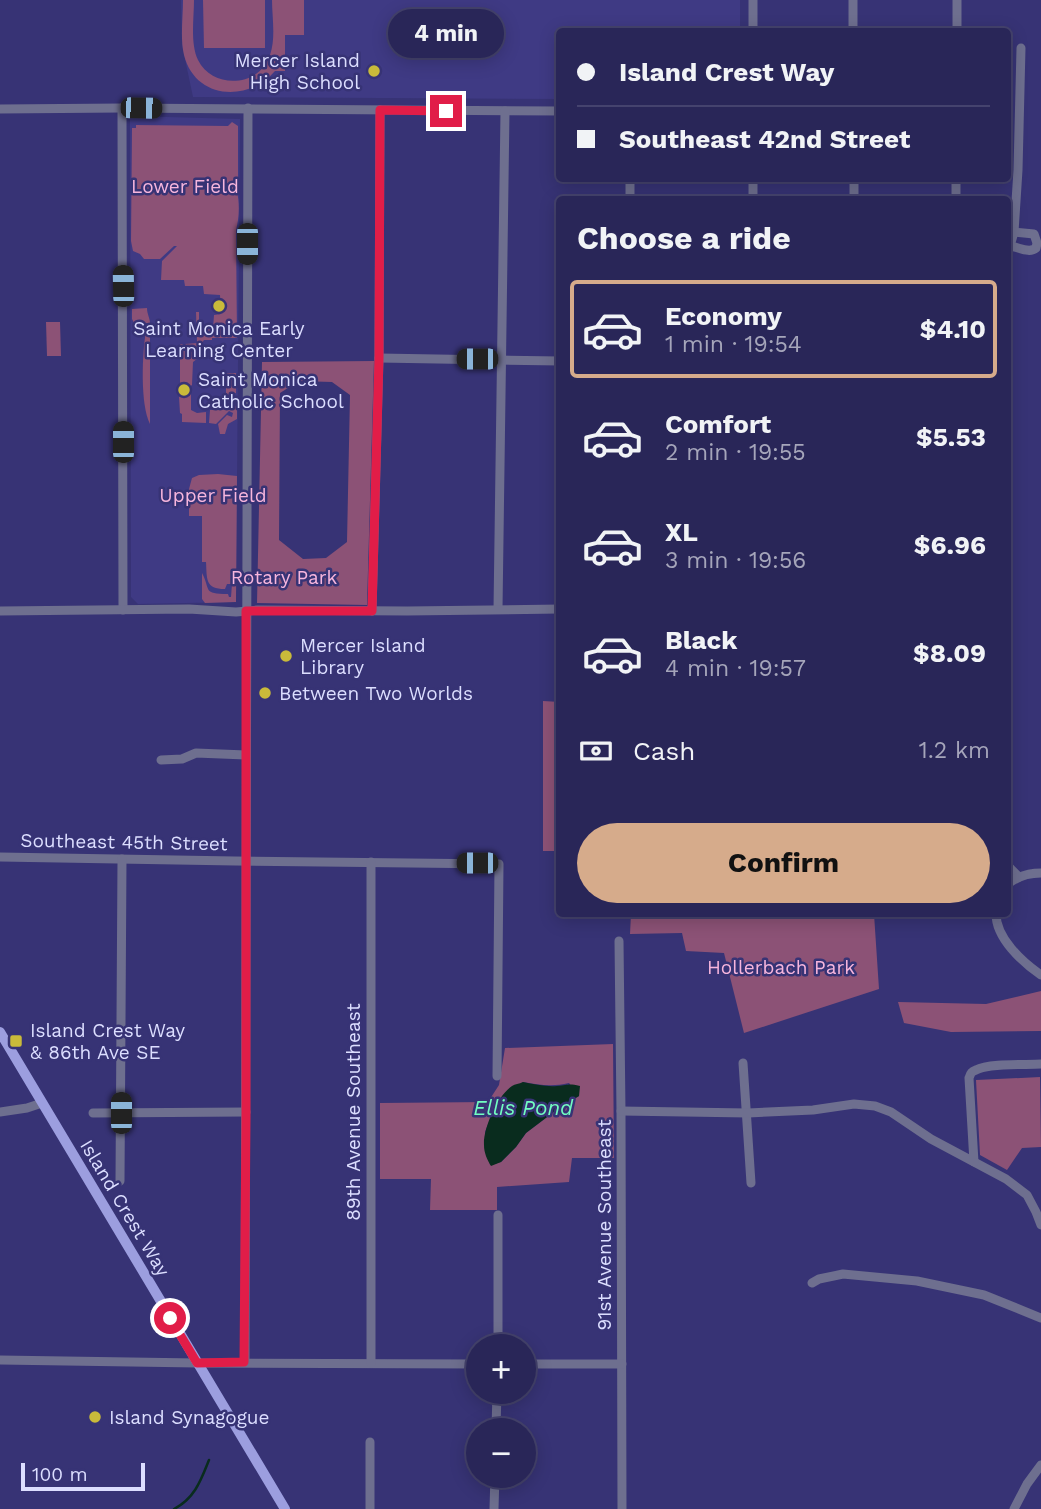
<!DOCTYPE html>
<html lang="en">
<head>
<meta charset="utf-8">
<style>
	:root { --surface:#292658; --page:#353261; --text:#f1f3f6; --muted:#a5a5ba; --line:#45436e; --accent:#d6ab8b }
	body { margin:0; font-family:"Work Sans",sans-serif; background:var(--page); color:var(--text); height:100vh; display:flex; flex-direction:column; font-size:26px; white-space:nowrap }
	* { box-sizing:border-box; margin:0 }
	p { font-size:23px; color:var(--muted) }
	.icon { flex:none; width:38px; height:38px; fill:none; stroke:currentColor; stroke-width:2; stroke-linecap:round; stroke-linejoin:round }
	.map { position:relative; flex:1; overflow:hidden }
	.drawer { position:absolute; left:556px; top:196px; width:455px; height:721px; display:flex; flex-direction:column; background:var(--surface); border-radius:7px; box-shadow:0 4px 18px #0003,0 0 0 2px var(--line) }
	.drawer>* { flex:none }
	.banner { position:absolute; left:556px; top:28px; width:455px; height:154px; border-radius:7px; box-shadow:0 4px 18px #0003,0 0 0 2px var(--line); display:grid; align-content:center; height:154px; padding:0 21px; background:var(--surface) }
	.tools { position:absolute; left:466px; top:1334px; display:grid; gap:14px }
	.tools a { display:grid; place-items:center; width:70px; height:70px; border-radius:50%; background:var(--surface); box-shadow:0 4px 18px #0003,0 0 0 2px var(--line); font-size:35px }
	.scale { position:absolute; left:21px; bottom:18px; width:124px; box-sizing:border-box; padding-left:7px; border:4px solid #dcdeff; border-top:0; font-size:19px; line-height:24px; white-space:nowrap; color:#dcdeff; -webkit-text-stroke:5px #373375; paint-order:stroke }
	.end { position:absolute; width:32px; height:32px; margin:-16px; border:9px solid #e11d48; background:#fff; box-shadow:0 0 0 4px #fff }
	.from { border-radius:50% }
	.bubble { position:absolute; height:49px; border-radius:24px; background:var(--surface); box-shadow:0 4px 18px #0003,0 0 0 2px var(--line); font-size:23px; font-weight:700; line-height:49px; text-align:center }
	.car { position:absolute; width:21px; height:42px; margin:-21px -10px; border-radius:9px; box-shadow:0 0 5px 2px #0007; background:linear-gradient(#222 24%,#8ab4d8 0 40%,#222 0 76%,#8ab4d8 0 86%,#222 0) }
	.banner b { display:flex; align-items:center; gap:24px; height:66px; font-size:26px }
	.banner b+b { border-top:2px solid var(--line) }
	.banner i { width:18px; height:18px; background:var(--text) }
	ul { padding:0; list-style:none }
	li { display:flex; align-items:center; gap:21px; height:98px; margin:0 14px 10px; padding:0 7px; border:4px solid transparent; border-radius:7px }
	li div { flex:1 }
	li b { display:block; font-size:26px }
	li em { font-style:normal; font-weight:700 }
	li.current { border-color:var(--accent) }
	li>.icon { width:63px; height:63px; stroke-width:1.5 }
	h2 { padding:0 21px; font-size:32px; line-height:84px }
	.pay { display:flex; align-items:center; gap:18px; height:77px; padding:0 21px; font-size:26px }
	.pay p { margin-inline-start:auto }
	.button { display:flex; gap:14px; margin-top:auto; padding:14px 21px }
	.button a { flex:1; height:80px; border-radius:42px; background:var(--accent); color:#111; font-size:28px; font-weight:700; line-height:80px; text-align:center }
	.map>svg:first-child { display:block }
</style>
</head>
<body>
<div class="map">
<svg width="1041" height="1509" viewBox="0 0 1041 1509">
	<rect width="100%" height="100%" fill="#373375"/>
	<!-- built -->
	<g fill="#3f3a84">
		<path d="M181,0h559v31l-180,1v67l-367,-2 -11,-52z"/>
		<path d="M130,116l110,3 -4,483 -98,2 -7,-7z"/>
	</g>
	<!-- green -->
	<g fill="#8c5276" fill-rule="evenodd">
		<path d="M183,0h11c0,18 -4,43 4,60 15,30 62,27 72,-5 6,-17 2,-38 2,-55h32v35h-19v36h-10c-28,32 -80,28 -91,-16 -4,-17 -1,-38 -1,-55z"/>
		<path d="M203,0h62v48h-61z"/>
		<path d="M232,122l6,4v51l-4,3 1,12h2c3,12 2,27 -1,38l1,108h-25v2h-8l-5,7 -4,2 -1,3 -9,-8 12,-1 -1,-31h3v12l2,5h12l1,-14 7,-1 -1,-19 -16,-1 -1,-8h-18l-1,-6h-23l1,-19 15,-15h-3l-14,13h-16l-4,-5 -7,-3 -2,-10 1,-113h4v-3l92,1z"/>
		<path d="M147,308c0,6 3,10 3,15h-16l-2,-4v-10z"/>
		<path d="M46,322h14l1,34h-14z"/>
		<path d="M146,331h4v93c-10,-19 -8,-71 -4,-93z"/>
		<path d="M180,344h2l13,11h7l-9,7 -1,23 -12,9z"/>
		<path d="M374,361l-7,244 -110,-2 5,-241zM299,381l33,1 18,13 -3,147 -21,16 -23,1 -24,-19 1,-147z"/>
		<path d="M228,373h8v20l-10,2v-21z"/>
		<path d="M191,389v21l6,3 9,-1v11l-24,-1v-8l-2,-1 -1,-16z"/>
		<path d="M237,404v15l-9,5 -3,10h-5l-2,-10 9,-9 5,2 1,-4 -4,-2 -13,13 -7,-1 1,-13 23,-1z"/>
		<path d="M218,474l19,2 -1,126 -31,1 -3,-4v-26c9,17 0,21 26,21l1,3h2l1,-13h-5l-2,5c-20,0 -18,-10 -19,-27h-4v-46h-13v-27l3,-11 7,-3z"/>
		<path d="M543,701l17,1v149h-17z"/>
		<path d="M631,914h243l5,75 -135,44 -20,-80 -38,-2 -4,-18 -52,1z"/>
		<path d="M1041,991v40l-90,1 -47,-9 -6,-21 88,2z"/>
		<path d="M613,1044l1,114h-42l-3,24 -72,5v23h-67l1,-31h-51v-76l108,-1 11,-17 6,-37zM523,1082c16,3 30,5 46,1l10,13 -20,12 -33,25 -10,14 -15,15 -11,3 -5,-33 10,-25 5,-8z"/>
		<path d="M1040,1077l1,70 -19,1 -15,22 -27,-15 -4,-75z"/>
	</g>
	<!-- water -->
	<path fill="#092c1e" d="M523,1082c11,2 23,5 34,4 12,-1 11,-3 23,0l-1,10 -20,12 -33,25 -10,14 -15,15 -10,4c-4,-7 -7,-13 -7,-21 -1,-17 14,-50 28,-59 3,-2 7,-2 11,-4z"/>
	<g fill="none" stroke-linecap="round" stroke-linejoin="round">
		<!-- stream -->
		<g stroke="#092c1e" stroke-width="2.5">
			<path d="M134,331h12"/>
			<path d="M174,1509c21,-11 27,-29 35,-49"/>
		</g>
		<!-- minor -->
		<g stroke="#6e6f8f" stroke-width="9">
			<path d="M753,32v-32"/>
			<path d="M853,32v-32"/>
			<path d="M957,32v-32"/>
			<path d="M122,108l1,502"/>
			<path d="M0,109l122,-1 438,3"/>
			<path d="M753,178v22"/>
			<path d="M854,178v22"/>
			<path d="M630,200v-22"/>
			<path d="M956,200v-22"/>
			<path d="M1008,246h2l4,-14 4,-62 3,-122"/>
			<path d="M1010,246c9,1 19,8 26,2l1,-5 -3,-9 -20,-2"/>
			<path d="M379,358l181,3"/>
			<path d="M498,609l7,-498"/>
			<path d="M0,611l189,-2 47,3 22,-2 149,1 153,-2"/>
			<path d="M372,611l7,-253 1,-248"/>
			<path d="M161,760l21,-1 14,-6 50,2"/>
			<path d="M0,857l235,4 264,3 -2,212"/>
			<path d="M1008,866l11,11"/>
			<path d="M1008,884c10,-8 20,-11 33,-11"/>
			<path d="M996,914c0,24 26,48 45,61"/>
			<path d="M619,941l2,170 1,398"/>
			<path d="M743,1063l8,120"/>
			<path d="M621,1111l127,2 65,-3 41,-6 21,2 16,6 40,27 75,40 21,16 9,17 5,13"/>
			<path d="M0,1112l27,-4 15,-5"/>
			<path d="M93,1113l153,-1"/>
			<path d="M974,1162l-5,-84c2,-5 2,-6 7,-8 13,-7 50,-5 65,-6"/>
			<path d="M120,1181l2,-322"/>
			<path d="M498,1215v131"/>
			<path d="M812,1283l7,-4 24,-5 74,7 67,14 57,23"/>
			<path d="M0,1360l197,3 281,1"/>
			<path d="M245,1362l3,-1254"/>
			<path d="M371,1363v-501"/>
			<path d="M523,1364h99"/>
			<path d="M496,1430l1,-39"/>
			<path d="M370,1442v67"/>
			<path d="M494,1509l1,-34"/>
			<path d="M1014,1509l13,-25 14,-19"/>
		</g>
		<!-- major -->
		<path stroke="#9c9edf" stroke-width="10" d="M0,1032l285,477"/>
	</g>
	<g fill="none" stroke-linecap="round" stroke-linejoin="round">
		<!-- route -->
		<path stroke="#e11d48" stroke-width="9" d="M170,1318l27,45 47,-1 2,-246v-505h126l7,-253 1,-248 66,1"/>
	</g>
	<!-- markers -->
	<g fill="#c9ba3a" stroke="#373375" stroke-width="2.5">
		<circle cx="374" cy="71" r="7"/>
		<circle cx="219" cy="306" r="7"/>
		<circle cx="184" cy="390" r="7"/>
		<circle cx="286" cy="656" r="7"/>
		<circle cx="265" cy="693" r="7"/>
		<rect x="9" y="1034" width="14" height="14" rx="3.5"/>
		<circle cx="95" cy="1417" r="7"/>
	</g>
	<g text-anchor="middle" dominant-baseline="central" stroke-width="5" stroke-linejoin="round" paint-order="stroke">
		<!-- poi labels -->
		<g font-size="19" fill="#dcdeff" stroke="#373375" text-anchor="start">
			<text x="360" y="60" text-anchor="end">Mercer Island<tspan x="360" dy="22">High School</tspan></text>
			<text x="219" y="328" text-anchor="middle">Saint Monica Early<tspan x="219" dy="22">Learning Center</tspan></text>
			<text x="198" y="379">Saint Monica<tspan x="198" dy="22">Catholic School</tspan></text>
			<text x="300" y="645">Mercer Island<tspan x="300" dy="22">Library</tspan></text>
			<text x="279" y="693">Between Two Worlds</text>
			<text x="30" y="1030">Island Crest Way<tspan x="30" dy="22">&amp; 86th Ave SE</tspan></text>
			<text x="109" y="1417">Island Synagogue</text>
		</g>
		<!-- park labels -->
		<g font-size="19" fill="#f7b6dd" stroke="#373375">
			<text x="185" y="186">Lower Field</text>
			<text x="213" y="495">Upper Field</text>
			<text x="284" y="577">Rotary Park</text>
			<text x="781" y="967">Hollerbach Park</text>
		</g>
		<!-- street labels -->
		<g font-size="19" fill="#dcdeff" stroke="#373375">
			<text transform="translate(124 842) rotate(1)">Southeast 45th Street</text>
			<text transform="translate(353 1112) rotate(-90)">89th Avenue Southeast</text>
			<text transform="translate(125 1208) rotate(59)">Island Crest Way</text>
			<text transform="translate(604 1225) rotate(-90)">91st Avenue Southeast</text>
		</g>
		<!-- water labels -->
		<g font-size="21" font-style="italic" fill="#72fec1" stroke="#373375">
			<text x="523" y="1107">Ellis Pond</text>
		</g>
	</g>
</svg>
<div class="tools">
<a>+</a>
<a>−</a>
</div>
<div class="scale">100 m</div>
<i class="end from" style="left:170px;top:1318px"></i>
<i class="end" style="left:446px;top:111px"></i>
<div class="bubble" style="left:388px;top:9px;width:116px">4 min</div>
<i class="car" style="left:141px;top:108px;rotate:91deg"></i>
<i class="car" style="left:247px;top:244px;rotate:180deg"></i>
<i class="car" style="left:123px;top:286px;rotate:359deg"></i>
<i class="car" style="left:477px;top:359px;rotate:270deg"></i>
<i class="car" style="left:123px;top:442px;rotate:0deg"></i>
<i class="car" style="left:477px;top:863px;rotate:270deg"></i>
<i class="car" style="left:121px;top:1113px;rotate:0deg"></i>
<div class="banner">
<b><i class="from"></i>Island Crest Way</b>
<b><i></i>Southeast 42nd Street</b>
</div>
<section class="drawer">
<h2>Choose a ride</h2>
<ul>
<li class="current"><svg class="icon" aria-label="car" viewBox="0 0 24 24"><path d="M5 17H2v-5l4-1 3-4h7l3 4 3 1v5h-3M9 17h6M6 11h13"/><circle cx="7" cy="17" r="2"/><circle cx="17" cy="17" r="2"/></svg><div><b>Economy</b><p>1 min · 19:54</p></div><em>$4.10</em></li>
<li><svg class="icon" aria-label="car" viewBox="0 0 24 24"><path d="M5 17H2v-5l4-1 3-4h7l3 4 3 1v5h-3M9 17h6M6 11h13"/><circle cx="7" cy="17" r="2"/><circle cx="17" cy="17" r="2"/></svg><div><b>Comfort</b><p>2 min · 19:55</p></div><em>$5.53</em></li>
<li><svg class="icon" aria-label="car" viewBox="0 0 24 24"><path d="M5 17H2v-5l4-1 3-4h7l3 4 3 1v5h-3M9 17h6M6 11h13"/><circle cx="7" cy="17" r="2"/><circle cx="17" cy="17" r="2"/></svg><div><b>XL</b><p>3 min · 19:56</p></div><em>$6.96</em></li>
<li><svg class="icon" aria-label="car" viewBox="0 0 24 24"><path d="M5 17H2v-5l4-1 3-4h7l3 4 3 1v5h-3M9 17h6M6 11h13"/><circle cx="7" cy="17" r="2"/><circle cx="17" cy="17" r="2"/></svg><div><b>Black</b><p>4 min · 19:57</p></div><em>$8.09</em></li>
</ul>
<div class="pay"><svg class="icon" aria-label="cash" viewBox="0 0 24 24"><path d="M3 7h18v10H3z"/><circle cx="12" cy="12" r="2"/></svg>Cash<p>1.2 km</p></div>
<div class="button"><a>Confirm</a></div>
</section>
</div>
</body>
</html>
